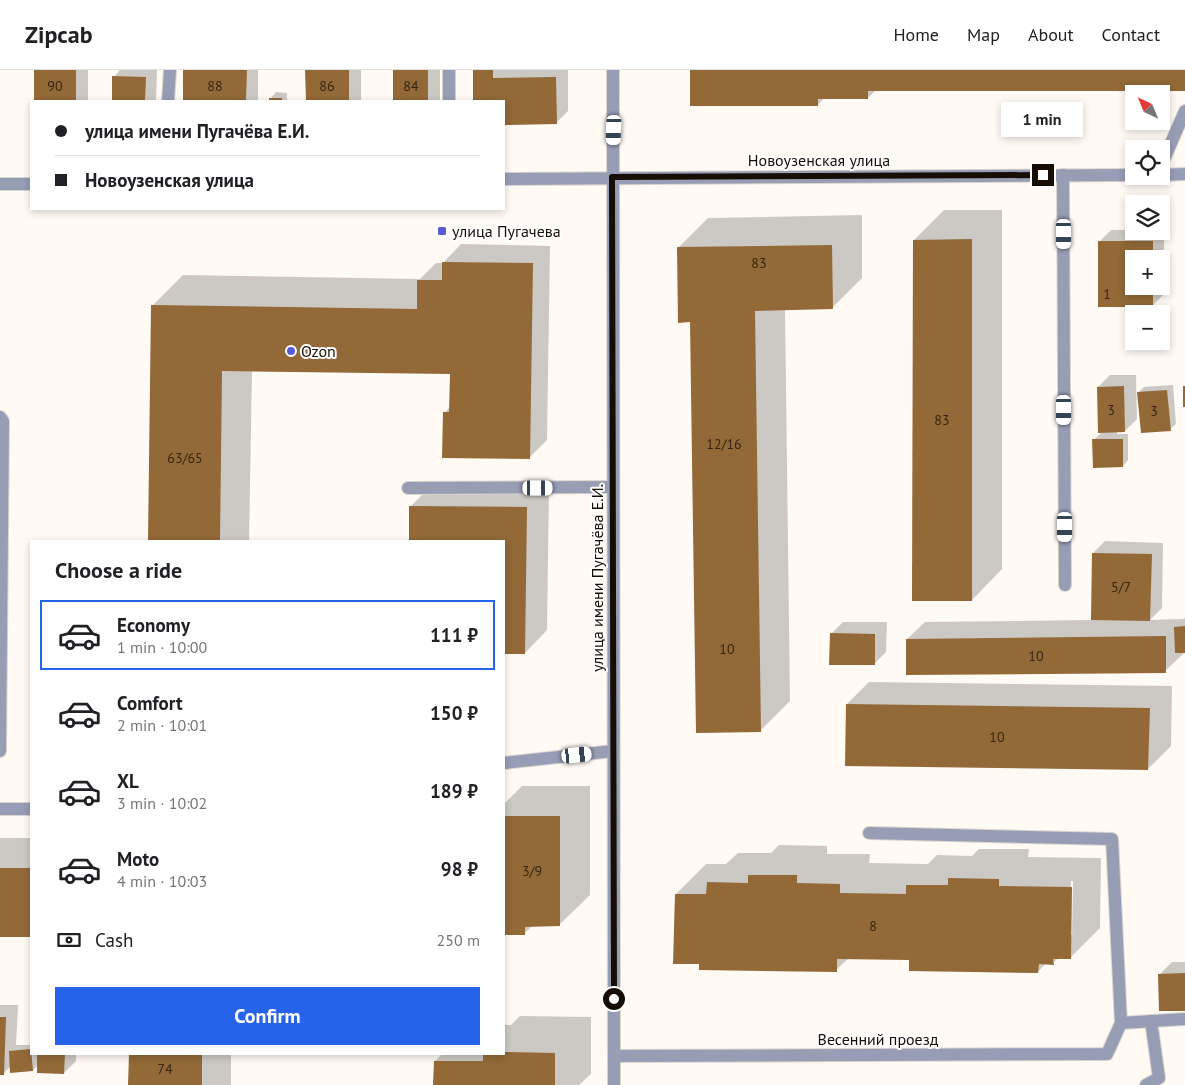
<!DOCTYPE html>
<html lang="en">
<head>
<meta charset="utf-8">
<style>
	:root { --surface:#fff; --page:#f6f6f6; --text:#202124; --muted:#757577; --line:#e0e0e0; --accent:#2563eb }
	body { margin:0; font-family:"PT Sans",sans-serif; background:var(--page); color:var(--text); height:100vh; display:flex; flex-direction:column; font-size:19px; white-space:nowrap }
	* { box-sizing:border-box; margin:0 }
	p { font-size:16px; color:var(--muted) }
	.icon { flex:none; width:28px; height:28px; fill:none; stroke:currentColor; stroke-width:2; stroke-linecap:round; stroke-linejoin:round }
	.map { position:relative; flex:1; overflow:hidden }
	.panel { position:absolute; left:30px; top:470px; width:475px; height:515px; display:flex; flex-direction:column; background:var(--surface); border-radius:0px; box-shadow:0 2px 8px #0003 }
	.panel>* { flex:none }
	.banner { position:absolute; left:30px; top:30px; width:475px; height:110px; border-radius:0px; box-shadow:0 2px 8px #0003; display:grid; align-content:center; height:110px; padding:0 25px; background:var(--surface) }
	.needle { width:32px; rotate:316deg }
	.controls { position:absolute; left:1125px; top:15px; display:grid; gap:10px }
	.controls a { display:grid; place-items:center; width:45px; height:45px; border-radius:0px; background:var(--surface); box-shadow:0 2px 8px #0003; font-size:25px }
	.end { position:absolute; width:22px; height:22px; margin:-11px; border:6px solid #160e05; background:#fff; box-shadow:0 0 0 2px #fff }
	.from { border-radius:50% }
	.bubble { position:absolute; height:35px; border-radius:0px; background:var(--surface); box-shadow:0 2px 8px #0003; font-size:16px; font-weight:700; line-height:35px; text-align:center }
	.car { position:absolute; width:15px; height:30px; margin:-15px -8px; border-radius:6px; box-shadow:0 0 4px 1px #0007; background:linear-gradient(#fff 24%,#345 0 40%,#fff 0 76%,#345 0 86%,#fff 0) }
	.banner b { display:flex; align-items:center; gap:18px; height:48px; font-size:19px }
	.banner b+b { border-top:1px solid var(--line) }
	.banner i { width:12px; height:12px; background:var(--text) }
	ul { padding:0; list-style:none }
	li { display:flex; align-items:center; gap:15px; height:70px; margin:0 10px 8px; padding:0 15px; border:2px solid transparent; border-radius:0px }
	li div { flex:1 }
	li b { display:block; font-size:19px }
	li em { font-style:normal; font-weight:700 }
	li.active { border-color:var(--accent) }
	li>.icon { width:45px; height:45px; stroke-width:1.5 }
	h2 { padding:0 25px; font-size:22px; line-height:60px }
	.pay { display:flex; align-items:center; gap:12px; height:55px; padding:0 25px; font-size:19px }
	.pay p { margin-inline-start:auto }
	.cta { display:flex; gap:10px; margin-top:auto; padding:10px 25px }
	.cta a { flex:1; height:58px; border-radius:0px; background:var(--accent); color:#fff; font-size:20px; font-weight:700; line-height:58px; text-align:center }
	header { display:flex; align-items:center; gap:30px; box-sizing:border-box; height:70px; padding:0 25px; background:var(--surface); border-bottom:1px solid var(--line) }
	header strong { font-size:24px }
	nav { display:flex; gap:28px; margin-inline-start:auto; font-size:18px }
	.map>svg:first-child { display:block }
</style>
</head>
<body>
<header>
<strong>Zipcab</strong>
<nav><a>Home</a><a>Map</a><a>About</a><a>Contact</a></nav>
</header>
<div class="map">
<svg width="1185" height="1015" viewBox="0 0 1185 1015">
	<rect width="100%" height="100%" fill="#fffaf4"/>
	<!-- shadow -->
	<g fill="#0003" fill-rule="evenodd">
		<rect x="36" y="0" width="52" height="31"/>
		<path d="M120,0h37l-1,31h-43l1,-24z"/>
		<rect x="184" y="0" width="74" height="31"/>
		<rect x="307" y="0" width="54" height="31"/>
		<path d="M394,0h46v31h-45z"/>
		<path d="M474,0h94v41l-12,12h-52v-22h-30z"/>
		<path d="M691,0h494v20h-309l-8,8h-44l-6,7z"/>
		<path d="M276,22l11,1v8h-16v-3z"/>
		<path d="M944,140h58v359l-30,31 -58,-360z"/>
		<path d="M862,145v63l-30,30 -47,1 5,392 -30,30 -82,-483 30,-30z"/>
		<path d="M1111,160h23v1l30,-1v64l-12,12h-53v-64zM1134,189h27v27h-27z"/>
		<path d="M461,174l89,2 -3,194 -18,18 -85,-45 6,-6 3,-34 -201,-2 -3,170h-100l4,-236 30,-30 237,4 16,-16h7z"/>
		<path d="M1110,305h26l1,44 -12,12h-8v3h11v26l-5,6 -29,-26 8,-8 -4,-45z"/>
		<path d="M1173,315l3,39 -6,5 -32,-36 6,-6z"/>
		<path d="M433,414l116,1 -2,145 -22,23h-21v-112h-94v-34z"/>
		<path d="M1105,471l58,2 -1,65 -12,12 33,-1 2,-1v33h-2v3l-18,17 -258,-32 18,-17 167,-2 1,-67z"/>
		<path d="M843,552h44l-1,30 -12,12 -43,-30z"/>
		<path d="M869,612l303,4 -1,60 -23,23 -301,-65z"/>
		<path d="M522,716h68v109l-31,30h-26l-9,9h-20v-130z"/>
		<path d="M0,768h31v97l-31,1z"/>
		<path d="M779,775l48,1v8h43l-1,9 59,1 9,-9 35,1 7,-7h50l-1,8 73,1 -1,70 -30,30 -11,-1 -6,6h-7l-8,9 -127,-13 -62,-1 -13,12 -136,-7 -24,-69 30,-30h20l12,-11h33zM1071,811h2l-1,54h-2z"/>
		<path d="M1172,892h13v47l-25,-35z"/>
		<path d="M0,935h18l-2,40h15v9h45v7l-12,12 -26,-8 -5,5 -22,-4 -8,8h-3z"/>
		<path d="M520,946l71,1v57l-12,11h-145l1,-24 7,-7h62v-29h7z"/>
		<path d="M130,984h101v31h-102z"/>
	</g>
	<!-- building -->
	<g fill="#926937">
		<rect x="34" y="0" width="42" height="31"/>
		<path d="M183,0h64l-1,31h-63z"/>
		<path d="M305,0h44v31h-43z"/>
		<rect x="393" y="0" width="35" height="31"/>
		<path d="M473,0h20v8l63,-1 1,47 -53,1v-24h-31z"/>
		<path d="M690,0h495v21h-317v8h-50v7h-128z"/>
		<path d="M112,6l34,1 -1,24h-33z"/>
		<rect x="269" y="28" width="13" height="3"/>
		<path d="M972,169v362h-60l1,-361z"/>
		<path d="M1098,171h55v18h-19v27h19v21h-55z"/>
		<path d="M832,175l1,64 -78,2 6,421 -65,1 -6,-411 -12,1 -1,-76z"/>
		<path d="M442,192l91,1 -3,196 -88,-1 1,-46h6l1,-38 -228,-3 -2,170h-72l3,-236 266,4v-29h25z"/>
		<path d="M1124,316l1,46 -27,1 -1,-46z"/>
		<rect x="1183" y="316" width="2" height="21"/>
		<path d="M1167,320l4,41 -30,2 -4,-41z"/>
		<path d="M1092,369h31v28l-30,1z"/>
		<path d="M409,436l118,1 -2,147h-21v-113h-95z"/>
		<path d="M1092,483l60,1 -2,67 -59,-1z"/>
		<path d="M1185,556v27h-10l-1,-26z"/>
		<path d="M830,563l45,1v31h-46z"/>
		<path d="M1166,566v37l-260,2v-36z"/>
		<path d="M846,634l304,4 -2,62 -303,-4z"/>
		<path d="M504,746h56v110l-35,1v8h-21z"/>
		<rect x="0" y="798" width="31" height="69"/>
		<path d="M748,805h49v8l43,1v9l66,1v-9h42v-7l51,1v7l73,1 -1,72h-18l1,6 -15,-1 -1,9 -129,-2v-11l-72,-1v13l-138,-2v-6h-26l2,-70h31l1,-12 41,1z"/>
		<path d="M1185,903v38h-26l-1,-37z"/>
		<path d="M0,947h6l-2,58h-4z"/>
		<path d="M31,979l2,22 -23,2 -1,-22z"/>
		<path d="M504,982l51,1v32h-122l1,-24h49v-7h21z"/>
		<path d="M37,984h28l-1,20 -27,-1z"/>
		<path d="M129,984h73v31h-74z"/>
	</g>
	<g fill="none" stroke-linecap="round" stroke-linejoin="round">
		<!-- lane casing -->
		<g stroke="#dad4ce" stroke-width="14">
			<g id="lane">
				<path d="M1161,96l24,-55"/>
				<path d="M0,347l3,4 -3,330"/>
				<path d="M408,418l205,-1"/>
				<path d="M504,693l109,-12"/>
				<path d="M0,739h31"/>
				<path d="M869,763l243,6 9,184 64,-4"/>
				<path d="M1146,1015l13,-7 -8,-57"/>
			</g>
		</g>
		<!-- street casing -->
		<g stroke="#dad4ce" stroke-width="14">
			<g id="street">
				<path d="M449,0v31"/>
				<path d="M613,0l1,1015"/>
				<path d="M168,31l2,-31"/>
				<path d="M1063,105l2,410"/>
				<path d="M1161,105l24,-1"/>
				<path d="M504,109l630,-4"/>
				<path d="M0,114h31"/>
				<path d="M614,986l493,-2 14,-31"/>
			</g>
		</g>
		<!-- lane -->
		<use href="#lane" stroke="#989db6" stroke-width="12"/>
		<!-- street -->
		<use href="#street" stroke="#989db6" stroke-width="12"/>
	</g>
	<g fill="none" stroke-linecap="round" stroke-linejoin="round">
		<!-- route -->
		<path stroke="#160e05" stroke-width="6" d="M614,929l-2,-822 431,-2"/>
	</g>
	<!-- markers -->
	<g fill="#5a5cd3" stroke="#fff" stroke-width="2">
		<rect x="437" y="156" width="10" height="10" rx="2.5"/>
		<circle cx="291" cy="281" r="5"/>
	</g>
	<g text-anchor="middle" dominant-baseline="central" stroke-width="4" stroke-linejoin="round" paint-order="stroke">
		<!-- number labels -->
		<g font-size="14" fill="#352512">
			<text x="55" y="16">90</text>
			<text x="215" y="16">88</text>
			<text x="327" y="16">86</text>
			<text x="411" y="16">84</text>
			<text x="759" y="193">83</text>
			<text x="1107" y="224">1</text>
			<text x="1111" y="340">3</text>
			<text x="1154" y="341">3</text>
			<text x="942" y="350">83</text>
			<text x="724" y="374">12/16</text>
			<text x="185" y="388">63/65</text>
			<text x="1121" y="517">5/7</text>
			<text x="727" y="579">10</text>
			<text x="1036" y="586">10</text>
			<text x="997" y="667">10</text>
			<text x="532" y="801">3/9</text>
			<text x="873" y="856">8</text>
			<text x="165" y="999">74</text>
		</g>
		<!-- street labels -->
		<g font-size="16" fill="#160e05" stroke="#fff">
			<text x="819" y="90">Новоузенская улица</text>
			<text transform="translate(597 508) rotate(-90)">улица имени Пугачёва Е.И.</text>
			<text x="878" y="969">Весенний проезд</text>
		</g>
		<!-- poi labels -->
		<g font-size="16" fill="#160e05" stroke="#fff" text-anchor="start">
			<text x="452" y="161">улица Пугачева</text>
			<text x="301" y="281">Ozon</text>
		</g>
	</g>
</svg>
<div class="controls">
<a><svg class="needle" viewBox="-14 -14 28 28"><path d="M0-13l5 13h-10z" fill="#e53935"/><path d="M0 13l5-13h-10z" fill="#757577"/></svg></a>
<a><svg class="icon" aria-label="locate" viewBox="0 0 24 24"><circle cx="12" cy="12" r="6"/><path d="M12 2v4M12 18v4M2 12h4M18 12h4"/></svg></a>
<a><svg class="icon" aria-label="layers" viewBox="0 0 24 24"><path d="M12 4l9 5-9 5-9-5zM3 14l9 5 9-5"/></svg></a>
<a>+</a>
<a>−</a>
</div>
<i class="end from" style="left:614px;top:929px"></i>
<i class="end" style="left:1043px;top:105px"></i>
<div class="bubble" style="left:1001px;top:32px;width:82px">1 min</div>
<i class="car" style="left:614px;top:60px;rotate:182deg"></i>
<i class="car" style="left:1064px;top:164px;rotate:180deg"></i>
<i class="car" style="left:1064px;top:340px;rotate:180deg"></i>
<i class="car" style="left:538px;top:418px;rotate:90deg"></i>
<i class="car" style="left:1065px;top:457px;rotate:180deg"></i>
<i class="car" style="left:577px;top:685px;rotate:84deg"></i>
<div class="banner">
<b><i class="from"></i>улица имени Пугачёва Е.И.</b>
<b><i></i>Новоузенская улица</b>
</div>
<section class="panel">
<h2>Choose a ride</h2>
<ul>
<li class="active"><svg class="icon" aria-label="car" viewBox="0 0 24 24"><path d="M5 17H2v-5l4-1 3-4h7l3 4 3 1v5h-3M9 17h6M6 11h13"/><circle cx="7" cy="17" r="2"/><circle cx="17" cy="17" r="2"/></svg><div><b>Economy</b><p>1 min · 10:00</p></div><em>111 ₽</em></li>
<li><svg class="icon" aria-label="car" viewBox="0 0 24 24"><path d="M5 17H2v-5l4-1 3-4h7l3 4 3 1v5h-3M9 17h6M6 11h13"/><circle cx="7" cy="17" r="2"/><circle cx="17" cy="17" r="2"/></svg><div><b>Comfort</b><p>2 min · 10:01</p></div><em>150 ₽</em></li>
<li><svg class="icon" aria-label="car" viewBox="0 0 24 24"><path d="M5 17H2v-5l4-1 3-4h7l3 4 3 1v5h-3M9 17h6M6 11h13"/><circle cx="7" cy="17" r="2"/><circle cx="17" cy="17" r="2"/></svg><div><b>XL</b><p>3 min · 10:02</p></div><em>189 ₽</em></li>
<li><svg class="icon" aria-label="car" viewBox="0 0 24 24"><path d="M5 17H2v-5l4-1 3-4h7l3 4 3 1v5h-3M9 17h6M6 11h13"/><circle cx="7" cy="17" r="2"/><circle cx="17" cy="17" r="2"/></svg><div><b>Moto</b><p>4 min · 10:03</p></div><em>98 ₽</em></li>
</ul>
<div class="pay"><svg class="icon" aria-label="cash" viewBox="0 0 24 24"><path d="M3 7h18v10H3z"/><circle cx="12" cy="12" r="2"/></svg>Cash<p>250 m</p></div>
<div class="cta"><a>Confirm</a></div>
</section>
</div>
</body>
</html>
